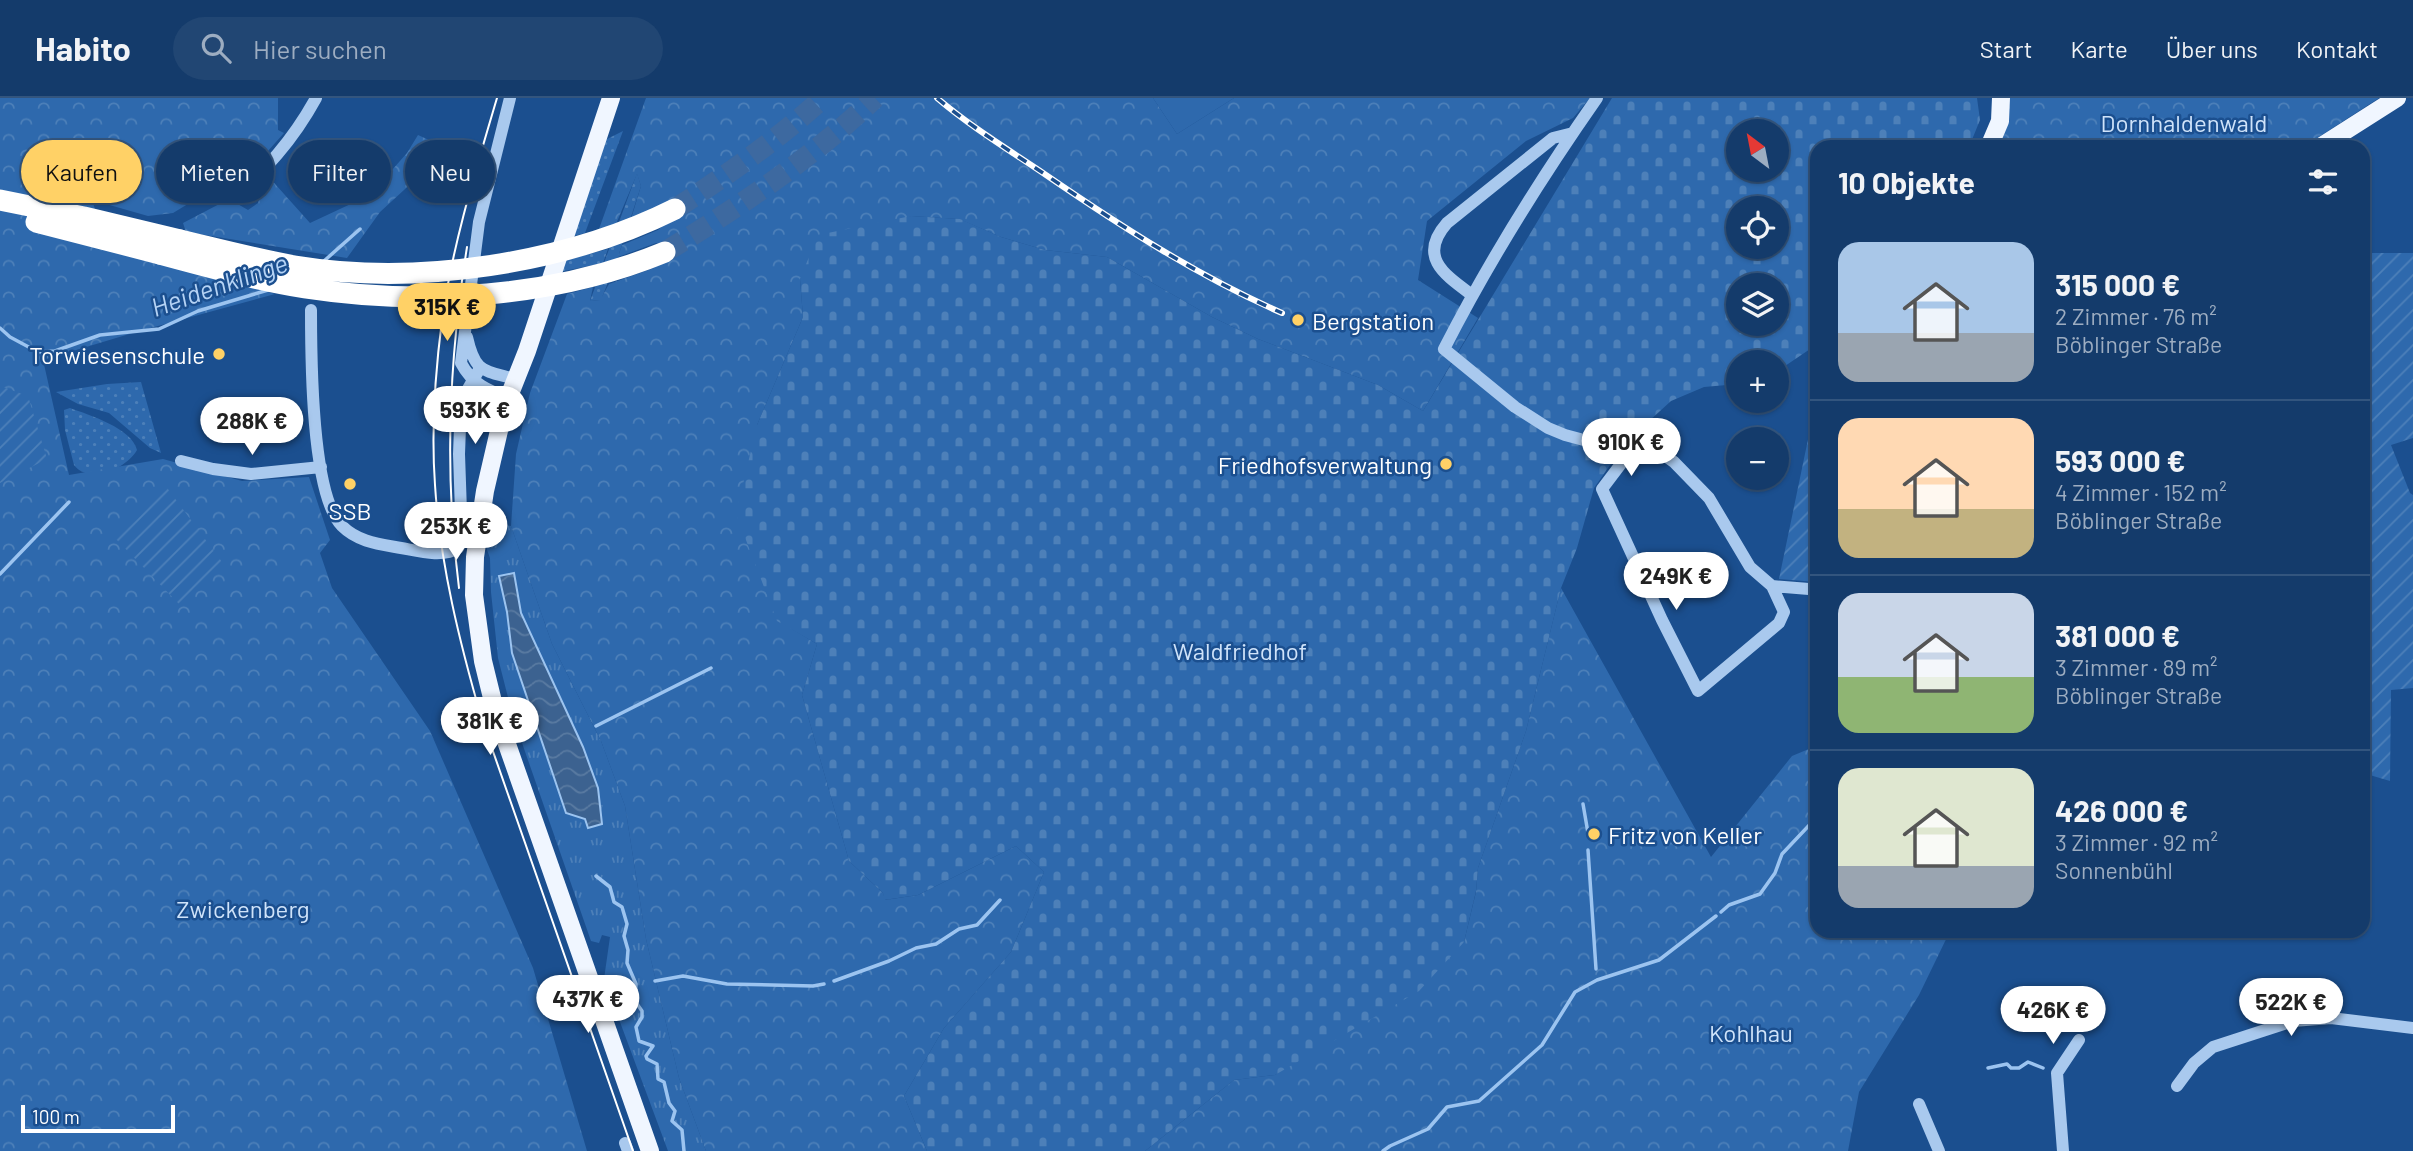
<!DOCTYPE html>
<html lang="de">
<meta charset="utf-8">
<style>
body{margin:0;font-family:Barlow,sans-serif;background:#214673;color:#f1f3f6;height:100vh;display:flex;flex-direction:column;font-size:26px;white-space:nowrap}
*{box-sizing:border-box;margin:0}
p{font-size:23px;color:#9dadc1}
.icon{flex:none;width:38px;height:38px;fill:none;stroke:currentColor;stroke-width:2;stroke-linecap:round;stroke-linejoin:round}
.map{position:relative;flex:1;overflow:hidden}
.panel{position:absolute;left:1810px;top:42px;width:560px;height:798px;display:flex;flex-direction:column;background:#143b6b;border-radius:21px;box-shadow:0 2px 5px #0004,0 0 0 2px #33557e}
.panel>*{flex:none}
.guide{position:absolute;left:21px;top:42px;width:665px;height:63px;display:flex;gap:14px}
.needle{width:46px;rotate:328deg}
.buttons{position:absolute;left:1726px;top:21px;display:grid;gap:14px}
.buttons a{display:grid;place-items:center;width:63px;height:63px;border-radius:50%;background:#143b6b;box-shadow:0 2px 5px #0004,0 0 0 2px #33557e;font-size:35px}
.scale{position:absolute;left:21px;bottom:18px;width:154px;box-sizing:border-box;padding-left:7px;border:4px solid #fff;border-top:0;font-size:19px;line-height:24px;white-space:nowrap;color:#fff;-webkit-text-stroke:5px #1b4f8f;paint-order:stroke}
.price{position:absolute;translate:-50% -60px;padding:0 16px;border-radius:24px;background:#fff;color:#222;font-size:23px;line-height:46px;filter:drop-shadow(0 2px 4px #0008)}
.price::after{content:'';position:absolute;left:50%;top:42px;width:21px;height:16px;margin-left:-10px;background:inherit;clip-path:polygon(0 0,100% 0,50% 100%)}
.price.on{background:#ffd166;color:#111}
ul{padding:0;list-style:none}
li{display:flex;align-items:center;gap:21px;height:175px;padding:0 28px}
li+li{border-top:2px solid #33557e}
li span{display:grid;place-items:center;flex:none;width:196px;height:140px;border-radius:21px;color:#555}
li>.icon{margin-inline-start:auto}
span .icon{width:84px;height:84px;fill:#fffc;stroke-width:1}
li b{font-size:30px}
h2{display:flex;justify-content:space-between;align-items:center;height:84px;padding:0 28px;font-size:30px}
.chip{padding:0 24px;border-radius:32px;background:#143b6b;box-shadow:0 2px 5px #0004,0 0 0 2px #33557e;font-size:24px;line-height:63px}
.chip.on{background:#ffd166;color:#111}
header{display:flex;align-items:center;gap:42px;box-sizing:border-box;height:98px;padding:0 35px;background:#143b6b;border-bottom:2px solid #33557e}
header strong{font-size:33px}
nav{display:flex;gap:38px;margin-inline-start:auto;font-size:24px}
.search{width:490px;height:63px;background:#214673;display:flex;align-items:center;gap:18px;box-sizing:border-box;padding:0 24px;border-radius:38px;color:#9dadc1;font-size:26px}
.map>svg:first-child{display:block}
.grass{fill:url(#grass-dots)}
.forest{fill:url(#forest-crowns)}
.cemetery{fill:url(#cemetery-stones);fill-rule:evenodd}
.park{fill:url(#park-tufts)}
.garden{fill:url(#garden-furrows)}
.pitch{fill:#2e69ad}
.water{fill:url(#water-waves);stroke:#9cc4f0;stroke-width:2}
.lines{fill:none;stroke-linecap:round;stroke-linejoin:round}
.stream{stroke:#9cc4f0;stroke-width:3.5}
.highway-tunnel{stroke:#3d69a0;stroke-width:21;stroke-dasharray:21 10;stroke-linecap:butt}
.minor{stroke:#a9c9ee;stroke-width:12}
.major{stroke:#f0f6ff;stroke-width:18}
.highway{stroke:#fff;stroke-width:21}
.tram{stroke:#fff;stroke-width:2}
.rail-casing{stroke:#fff;stroke-width:6}
.rail{stroke:#1b4f8f;stroke-width:3.5;stroke-dasharray:10;stroke-linecap:butt}
.highway-bridge{stroke:#fff;stroke-width:21}
.poi-dot{fill:#ffd166;stroke:#1b4f8f;stroke-width:2.5}
.labels{text-anchor:middle;dominant-baseline:central;stroke-width:5;stroke-linejoin:round;paint-order:stroke}
.park-label{font-size:24px;fill:#cfe3fa;stroke:#1b4f8f}
.poi-label{font-size:24px;fill:#fff;stroke:#1b4f8f;text-anchor:start}
.water-label{font-size:26px;font-style:italic;fill:#b5d3f5;stroke:#1b4f8f}
</style>
<header>
<strong>Habito</strong>
<div class="search"><svg class="icon" aria-label="search" viewBox="0 0 24 24"><circle cx="10" cy="10" r="6"/><path d="M15 15l6 6"/></svg>Hier suchen</div>
<nav><a>Start</a><a>Karte</a><a>Über uns</a><a>Kontakt</a></nav>
</header>
<div class="map">
<svg width="2413" height="1053" viewBox="0 0 2413 1053">
<defs>
<pattern id="grass-dots" width="8" height="8" patternUnits="userSpaceOnUse" patternTransform="scale(1.75)"><rect width="8" height="8" fill="#2e69ad"/><path d="M2 2h.1M6 6h.1" fill="none" stroke="#4d80b9" stroke-width="1.8" stroke-linecap="round"/></pattern>
<pattern id="forest-crowns" width="20" height="18" patternUnits="userSpaceOnUse" patternTransform="scale(1.75)"><rect width="20" height="18" fill="#2e69ad"/><path d="M2 6a3 3 0 1 1 6 0M12 15a3 3 0 1 1 6 0" fill="none" stroke="#4d80b9"/></pattern>
<pattern id="cemetery-stones" width="16" height="16" patternUnits="userSpaceOnUse" patternTransform="scale(1.75)"><rect width="16" height="16" fill="#2e69ad"/><path d="M2 7V4a2 2 0 0 1 4 0v3zM10 15v-3a2 2 0 0 1 4 0v3z" fill="#4d80b9"/></pattern>
<pattern id="park-tufts" width="24" height="20" patternUnits="userSpaceOnUse" patternTransform="scale(1.75)"><rect width="24" height="20" fill="#2e69ad"/><path d="M3 7l-1-3M5 7V3M7 7l1-3M15 17l-1-3M17 17v-4M19 17l1-3" fill="none" stroke="#4d80b9"/></pattern>
<pattern id="garden-furrows" width="10" height="10" patternUnits="userSpaceOnUse" patternTransform="scale(1.75)"><rect width="10" height="10" fill="#2e69ad"/><path d="M-1 1l2-2M0 10L10 0M9 11l2-2" fill="none" stroke="#4d80b9"/></pattern>
<pattern id="water-waves" width="16" height="10" patternUnits="userSpaceOnUse" patternTransform="scale(1.75)"><rect width="16" height="10" fill="#3c6290"/><path d="M0 5q4-4 8 0t8 0" fill="none" stroke="#597aa1"/></pattern>
</defs>
<rect width="100%" height="100%" fill="#1b4f8f"/>
<path class="grass" d="M623,33L585,135L570,139L601,44Z
M637,75L641,88L618,159L601,202L590,203Z
M608,151L603,165L559,174L562,163Z
M141,284L161,355L150,350L109,315L78,306L56,294L107,286Z
M70,310C89,317 132,330 137,352C126,371 89,387 74,367L65,332L64,312Z"/>
<path class="forest" d="M0,0H278V32L284,35L259,63L173,115L148,118L92,102L108,151L275,196L136,234L43,262L69,377L163,361L242,383L309,379L330,442L320,455L332,490L430,633L533,870L587,1053H0Z
M646,0H1153L1177,36L1234,0H1590L1573,20L1526,43L1427,123L1418,182L1478,220L1423,313L1378,287L1258,241L1212,219L1107,159L1045,152L1001,139L959,121L911,118L800,181L803,219L757,327L777,522L817,546L802,597L849,763L883,795L885,802L918,797L1016,748L1044,774L1011,854L944,930L904,998L927,1053H706L679,980L646,841L625,708L601,643L552,546L511,428L516,356L530,295L567,196L593,189L590,203L600,202L609,186L654,170L665,157L664,147L656,145L618,159L622,147L658,132L672,120L631,121L641,88L637,76L616,126L599,131Z
M2001,0H2379L2303,49H1989Z
M418,37L440,47L425,62L429,69L380,114L347,160L186,134L183,125L229,101L248,112L258,105L267,77L310,125L370,97L407,55Z
M1561,490L1711,759L1792,658L1816,648V833H1950L1919,897L1859,994L1848,1053H1145L1234,982L1275,977L1464,844L1476,794L1478,770L1526,633Z"/>
<path class="cemetery" d="M1612,0H1977L1980,22L1969,49H1816V247L1776,274V264H1738V286L1704,289L1671,303L1626,344L1594,390L1577,450L1561,490L1526,633L1478,770L1476,793L1464,844L1419,893L1275,977L1234,982L1145,1053H927L904,998L944,930L1011,854L1044,774L1016,748L918,797L884,802L883,795L849,763L802,597L817,546L777,523L736,416L757,327L803,219L800,181L818,137L911,118L960,121L1001,139L1045,152L1107,159L1212,219L1258,241L1378,287L1423,313ZM1738,33H1776V72H1738ZM1738,110H1776V149H1738ZM1738,187H1776V226H1738Z"/>
<path class="park" d="M488,425L511,428L552,546L601,643L625,708L646,841L679,980L706,1053H668L604,881L610,839L602,837L599,845L591,843L513,619L498,560L491,494L490,460L486,449Z"/>
<path class="garden" d="M2363,155H2413V340L2391,347L2410,395L2413,397V590L2391,592L2390,683L2363,675Z
M0,288L28,298L47,361L0,385Z
M1816,303V484L1779,481Z
M162,383L222,464L179,506L116,441Z"/>
<path class="pitch" d="M1153,0H1234L1177,36Z"/>
<path class="water" d="M514,475L521,515L583,649L598,690L602,726L588,730L585,721L566,715L512,555L507,514L499,478Z"/>
<g class="lines">
<path class="stream" d="M324,163L360,131
M0,230L10,239L38,254L55,253L100,237L159,231L198,213L268,192
M0,476L69,404
M596,628L711,570
M1583,706L1588,735
M1588,752L1596,871
M596,778L610,789L614,804L622,809L627,826L624,838L628,852L627,865L636,886L635,903L642,913V919L636,929L639,943L653,948L646,958L647,961L657,966L658,981L664,984L669,1005L675,1013L672,1023L682,1032L684,1053
M1721,814L1729,807L1760,796L1775,775L1782,756L1816,720
M655,883L683,878L727,886L813,888L824,886
M834,883L889,863L916,850L936,846L959,831L977,827L1000,802
M1988,970L2007,966L2011,970H2019L2028,964L2043,970
M1383,1053L1390,1048L1428,1031L1447,1009L1479,1003L1542,947L1575,894L1597,882L1659,862L1716,818"/>
<path class="highway-tunnel" d="M675,111C727,77 777,42 823,0
M665,154C739,109 812,60 875,0"/>
<path class="minor" d="M1597,0C1541,80 1488,165 1444,251L1515,309L1548,330L1565,337L1610,349H1653L1674,364L1709,400L1750,469L1772,488L1784,514L1779,525L1698,593L1662,522L1602,391L1633,350
M225,97C260,87 299,31 316,0
M1472,197C1445,177 1417,159 1447,125L1553,40L1573,35
M311,212C311,257 311,397 342,428C358,444 379,446 401,450C418,453 443,460 458,450L462,443L459,356L461,303L480,270
M467,239C475,275 483,272 515,281
M508,300C487,292 472,286 461,265L479,124L510,0
M181,363L213,371L251,376L321,369
M1772,488L1809,491L1816,489
M2177,988L2194,965L2213,949L2293,923L2331,920L2413,930
M1919,1006L1939,1053
M625,1045L628,1053
M2063,1053L2057,975L2079,942"/>
<path class="major" d="M611,0L527,253L504,311L485,393L475,459L474,497L483,563L495,612L650,1053
M1989,49L2000,23L2001,0
M2320,49L2397,0"/>
<path class="highway" d="M0,102L84,119L180,142
M36,124L160,156"/>
<path class="tram" d="M497,0C476,71 452,149 442,222C435,276 431,332 435,387C440,466 460,546 482,622L633,1053
M459,490C444,376 449,261 467,149"/>
<g class="rail-casing">
<path id="rail" d="M937,0C971,29 1009,52 1046,77C1122,129 1198,178 1282,215"/>
</g>
<use href="#rail" class="rail"/>
<path class="highway-bridge" d="M180,142C218,151 256,161 295,168C417,188 565,166 675,111
M160,156C208,169 256,182 305,190C422,208 554,200 665,154"/>
</g>
<g class="poi-dot">
<circle cx="1298" cy="222" r="7"/>
<circle cx="219" cy="256" r="7"/>
<circle cx="1446" cy="366" r="7"/>
<circle cx="350" cy="386" r="7"/>
<circle cx="1594" cy="736" r="7"/>
</g>
<g class="labels">
<g class="park-label">
<text x="2184" y="24">Dornhaldenwald</text>
<text x="1240" y="552">Waldfriedhof</text>
<text x="243" y="810">Zwickenberg</text>
<text x="1751" y="934">Kohlhau</text>
</g>
<g class="poi-label">
<text x="1312" y="222">Bergstation</text>
<text x="205" y="256" text-anchor="end">Torwiesenschule</text>
<text x="1432" y="366" text-anchor="end">Friedhofsverwaltung</text>
<text x="350" y="412" text-anchor="middle">SSB</text>
<text x="1608" y="736">Fritz von Keller</text>
</g>
<g class="water-label">
<text transform="translate(219 186) rotate(-19)">Heidenklinge</text>
</g>
</g>
</svg>
<div class="buttons">
<a><svg class="needle" viewBox="-14 -14 28 28"><path d="M0-13l5 13h-10z" fill="#e53935"/><path d="M0 13l5-13h-10z" fill="#9dadc1"/></svg></a>
<a><svg class="icon" aria-label="locate" viewBox="0 0 24 24"><circle cx="12" cy="12" r="6"/><path d="M12 2v4M12 18v4M2 12h4M18 12h4"/></svg></a>
<a><svg class="icon" aria-label="layers" viewBox="0 0 24 24"><path d="M12 4l9 5-9 5-9-5zM3 14l9 5 9-5"/></svg></a>
<a>+</a>
<a>−</a>
</div>
<div class="scale">100 m</div>
<b class="price on" style="left:447px;top:245px">315K €</b>
<b class="price" style="left:475px;top:348px">593K €</b>
<b class="price" style="left:252px;top:359px">288K €</b>
<b class="price" style="left:1631px;top:380px">910K €</b>
<b class="price" style="left:456px;top:464px">253K €</b>
<b class="price" style="left:1676px;top:514px">249K €</b>
<b class="price" style="left:490px;top:659px">381K €</b>
<b class="price" style="left:588px;top:937px">437K €</b>
<b class="price" style="left:2291px;top:940px">522K €</b>
<b class="price" style="left:2053px;top:948px">426K €</b>
<div class="guide">
<a class="chip on">Kaufen</a>
<a class="chip">Mieten</a>
<a class="chip">Filter</a>
<a class="chip">Neu</a>
</div>
<section class="panel">
<h2>10 Objekte<svg class="icon" aria-label="filters" viewBox="0 0 24 24"><path d="M4 7h16M4 17h16"/><circle cx="9" cy="7" r="2"/><circle cx="15" cy="17" r="2"/></svg></h2>
<ul>
<li><span style="background:linear-gradient(#a9c7e8 65%,#9aa5b1 0)"><svg class="icon" aria-label="home" viewBox="0 0 24 24"><path d="M3 11l9-7 9 7M6 9v11h12V9"/></svg></span><div><b>315 000 €</b><p>2 Zimmer · 76 m²</p><p>Böblinger Straße</p></div></li>
<li><span style="background:linear-gradient(#ffd9b3 65%,#c2b280 0)"><svg class="icon" aria-label="home" viewBox="0 0 24 24"><path d="M3 11l9-7 9 7M6 9v11h12V9"/></svg></span><div><b>593 000 €</b><p>4 Zimmer · 152 m²</p><p>Böblinger Straße</p></div></li>
<li><span style="background:linear-gradient(#c9d6e8 60%,#8fb573 0)"><svg class="icon" aria-label="home" viewBox="0 0 24 24"><path d="M3 11l9-7 9 7M6 9v11h12V9"/></svg></span><div><b>381 000 €</b><p>3 Zimmer · 89 m²</p><p>Böblinger Straße</p></div></li>
<li><span style="background:linear-gradient(#dfe7d0 70%,#9aa5b1 0)"><svg class="icon" aria-label="home" viewBox="0 0 24 24"><path d="M3 11l9-7 9 7M6 9v11h12V9"/></svg></span><div><b>426 000 €</b><p>3 Zimmer · 92 m²</p><p>Sonnenbühl</p></div></li>
</ul>
</section>
</div>
